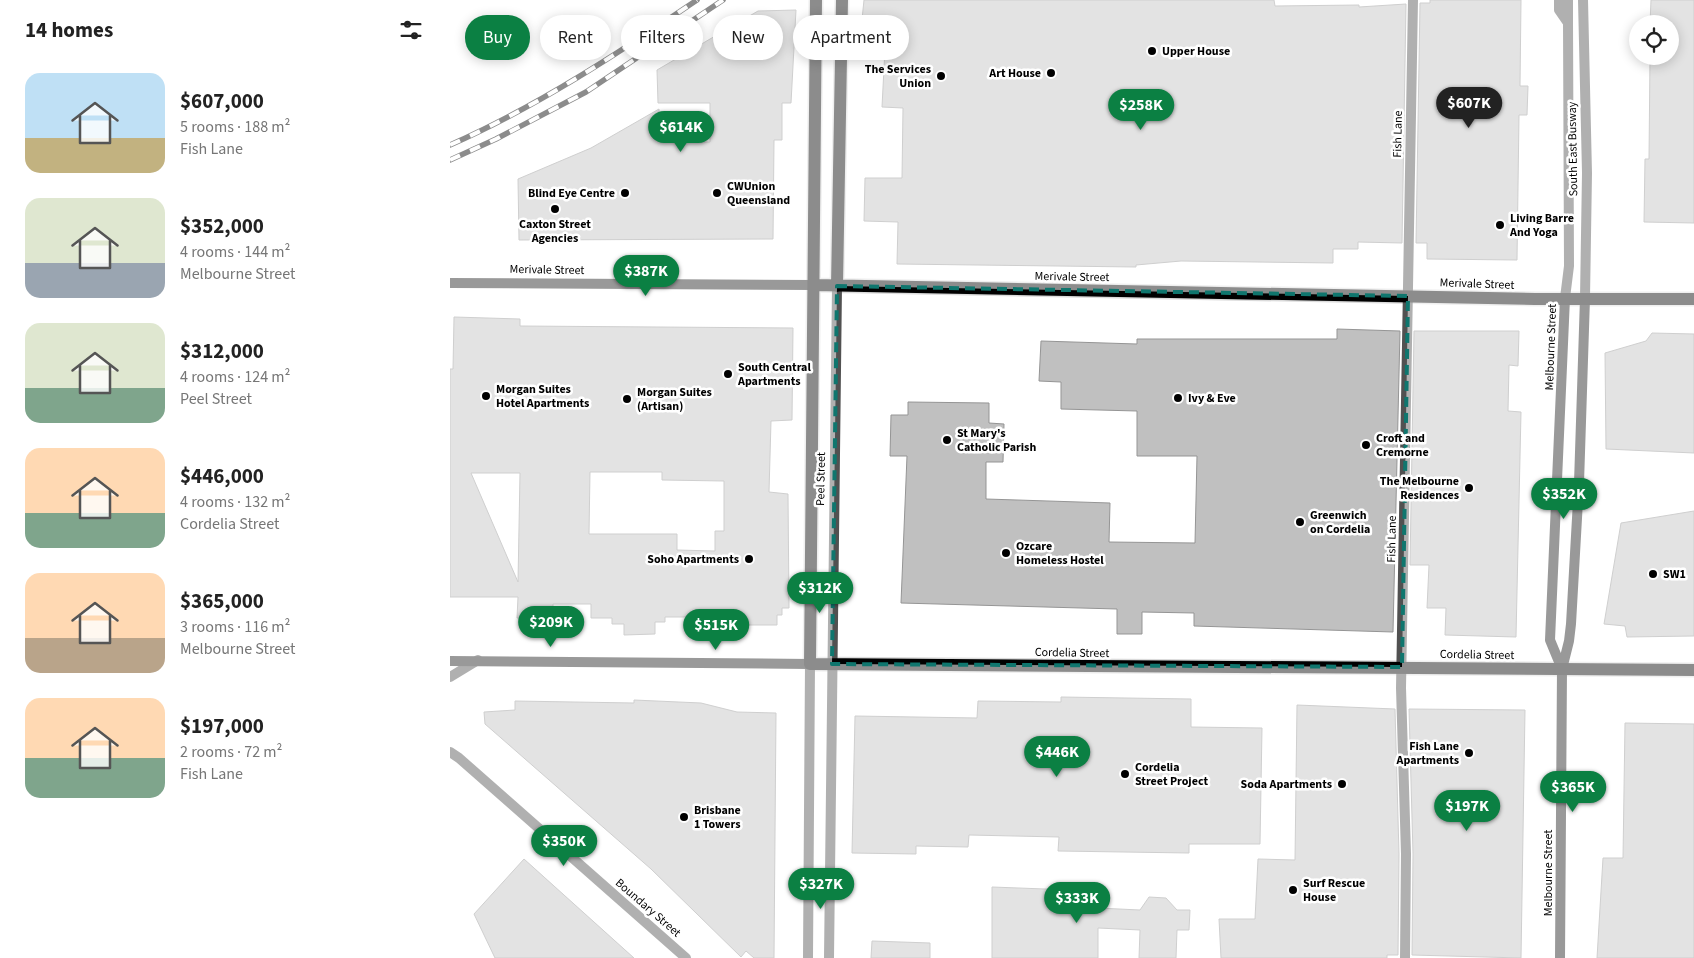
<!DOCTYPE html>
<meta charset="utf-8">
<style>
body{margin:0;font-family:"Source Sans 3",sans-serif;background:#f2f2f2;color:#222;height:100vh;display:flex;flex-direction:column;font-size:19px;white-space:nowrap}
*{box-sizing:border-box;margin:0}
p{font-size:16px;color:#767676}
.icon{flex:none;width:28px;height:28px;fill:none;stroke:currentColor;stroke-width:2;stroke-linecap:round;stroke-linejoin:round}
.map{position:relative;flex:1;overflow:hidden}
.drawer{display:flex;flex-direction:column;background:#fff;width:450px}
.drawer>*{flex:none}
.hud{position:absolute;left:15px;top:15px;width:475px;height:45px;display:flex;gap:10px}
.tools{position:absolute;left:1179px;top:15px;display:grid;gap:10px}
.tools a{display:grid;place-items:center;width:50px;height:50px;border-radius:50%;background:#fff;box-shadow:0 2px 12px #0003;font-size:25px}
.price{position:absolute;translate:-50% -42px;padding:0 11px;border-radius:18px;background:#0b8043;color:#fff;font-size:16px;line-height:32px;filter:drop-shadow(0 1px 2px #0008)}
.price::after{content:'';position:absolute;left:50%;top:30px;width:15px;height:11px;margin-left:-8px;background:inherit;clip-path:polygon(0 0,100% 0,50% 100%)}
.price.current{background:#222;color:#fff}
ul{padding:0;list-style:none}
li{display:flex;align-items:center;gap:15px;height:125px;padding:0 25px}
li span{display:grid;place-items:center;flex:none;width:140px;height:100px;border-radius:15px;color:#555}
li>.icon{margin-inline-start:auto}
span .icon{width:60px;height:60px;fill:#fffc;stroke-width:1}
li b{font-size:21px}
h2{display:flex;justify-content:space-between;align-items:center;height:60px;padding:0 25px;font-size:21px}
.tag{padding:0 18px;border-radius:22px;background:#fff;box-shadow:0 2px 12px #0003;font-size:18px;line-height:45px}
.tag.current{background:#0b8043;color:#fff}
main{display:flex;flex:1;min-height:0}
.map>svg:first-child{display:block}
.building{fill:#c0c0c0;stroke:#959595;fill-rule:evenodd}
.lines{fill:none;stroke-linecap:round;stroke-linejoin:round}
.primary-casing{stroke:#dbdbdb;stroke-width:15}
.service{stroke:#515151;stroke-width:10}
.minor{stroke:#515151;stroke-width:10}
.tertiary{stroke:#515151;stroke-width:10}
.secondary{stroke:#1e1e1e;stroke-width:10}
.primary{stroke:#000;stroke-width:12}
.rail-casing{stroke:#000;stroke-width:5.5}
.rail{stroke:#fff;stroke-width:4;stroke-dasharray:11;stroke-linecap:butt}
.marked{fill:none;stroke:#0f766e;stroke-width:4;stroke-dasharray:10 6;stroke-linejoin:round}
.poi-dot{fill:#000;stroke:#fff;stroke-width:2}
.labels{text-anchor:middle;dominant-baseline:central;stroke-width:5;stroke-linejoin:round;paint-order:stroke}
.poi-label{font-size:12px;font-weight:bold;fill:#000;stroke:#fff;text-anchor:start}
.street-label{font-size:12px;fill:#000;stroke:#fff}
</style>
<main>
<section class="drawer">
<h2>14 homes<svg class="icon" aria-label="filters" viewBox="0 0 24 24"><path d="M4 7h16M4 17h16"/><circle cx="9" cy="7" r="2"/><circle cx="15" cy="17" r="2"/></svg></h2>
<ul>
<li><span style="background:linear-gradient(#bfe0f5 65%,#c2b280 0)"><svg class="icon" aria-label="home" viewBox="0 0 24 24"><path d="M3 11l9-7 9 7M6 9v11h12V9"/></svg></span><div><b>$607,000</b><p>5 rooms · 188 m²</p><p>Fish Lane</p></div></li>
<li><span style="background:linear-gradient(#dfe7d0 65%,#9aa5b1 0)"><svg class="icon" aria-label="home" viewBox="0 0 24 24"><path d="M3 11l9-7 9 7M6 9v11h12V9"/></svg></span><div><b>$352,000</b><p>4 rooms · 144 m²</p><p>Melbourne Street</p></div></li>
<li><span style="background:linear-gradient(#dfe7d0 65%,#7fa58c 0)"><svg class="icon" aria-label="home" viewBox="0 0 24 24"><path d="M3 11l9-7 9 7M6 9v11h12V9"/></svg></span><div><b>$312,000</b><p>4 rooms · 124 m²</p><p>Peel Street</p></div></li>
<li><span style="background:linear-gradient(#ffd9b3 65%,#7fa58c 0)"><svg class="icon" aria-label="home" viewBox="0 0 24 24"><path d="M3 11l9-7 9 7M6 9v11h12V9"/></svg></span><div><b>$446,000</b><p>4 rooms · 132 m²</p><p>Cordelia Street</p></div></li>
<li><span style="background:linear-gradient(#ffd9b3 65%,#b9a48a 0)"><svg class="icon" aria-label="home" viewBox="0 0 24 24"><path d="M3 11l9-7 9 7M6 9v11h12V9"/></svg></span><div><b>$365,000</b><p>3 rooms · 116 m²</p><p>Melbourne Street</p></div></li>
<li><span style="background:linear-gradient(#ffd9b3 60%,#7fa58c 0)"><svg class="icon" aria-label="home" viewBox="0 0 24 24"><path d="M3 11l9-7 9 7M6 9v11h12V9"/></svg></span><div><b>$197,000</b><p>2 rooms · 72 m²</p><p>Fish Lane</p></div></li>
</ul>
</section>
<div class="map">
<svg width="1244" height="958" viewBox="0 0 1244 958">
<rect width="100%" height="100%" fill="#fff"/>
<path class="building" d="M414,0H824L825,6L909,5V7L956,4L952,243L908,242V249H883V263L731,261L686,265V267L447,264L448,222L414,221L415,178H452L453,108L432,107L436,29H411Z
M980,0H1071L1070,86H1078L1077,115H1069L1067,260L977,259V243H966L970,3H980Z
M1201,0H1244V223L1194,222L1195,159H1199L1200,56H1220V24H1200Z
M346,10L341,103H332V140H324L323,239L69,240L68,179L141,148L209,109L210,142H260V103H208L207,70L308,11Z
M4,317L70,319V326L343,328L342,420L321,421L319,492L338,494L339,608H332V615H327V625H257V617H215V622H205V634L174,635V624H162V618H141V604H103V618H67L68,597H0V369H3ZM140,472H212V480L274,481V531H265V551L227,550V534H139ZM21,473H70L68,582Z
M887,329L950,331L943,632L744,626V613L692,612V634H667V609L451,603L457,456H440L441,415H458V402L539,403V423L554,424L553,462H536V499L660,503L659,542L745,543L747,456H687V411L611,409V382L589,381L591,341L687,344V339H887Z
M964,331H1069L1068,366L1059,365L1058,411L1071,412L1066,637L995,635L996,608H977L979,565H960Z
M1202,333L1244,334V453L1156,449L1155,353L1196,341Z
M1244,511V636L1177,637L1175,626L1154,624L1171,523Z
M611,697L741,699V727L812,728L810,844H739V853L608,851L609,837L519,835L518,847L466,846V854L402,853L405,716L527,718L528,701L611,702Z
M184,700L251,703L287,712L326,713L324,958H304L296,951L291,957L201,869L35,724L34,712L65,710V701L184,703Z
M847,705L945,709L949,854L948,955H937V958H771L769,919H805L808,859L845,860Z
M959,709L1075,710L1071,958L962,955L963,854Z
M1175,723L1244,724V958H1147L1153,858H1173Z
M74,859L184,958H45L24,914Z
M542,887L648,891V908L690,910L699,897L716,898L727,910H740L739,930H727L726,958H689L690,930L648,928V958H542Z
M422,941L480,943V958H421Z"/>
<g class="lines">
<g class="primary-casing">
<path id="primary" d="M366,0L360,664L1244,670
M364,285L1085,299H1244
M387,286L392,0"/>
</g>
<path class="service" d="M1118,0V23
M1133,0L1137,173L1135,298"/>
<path class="minor" d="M1109,0V10L1118,23L1119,266L1115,298
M0,677L28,660
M0,752L9,758L236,958
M955,958L956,854L951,688L963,0"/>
<path class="tertiary" d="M358,958L360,664
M379,958L387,286"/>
<path class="secondary" d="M0,283L364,285
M0,661L360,664
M1112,669L1100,640L1115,298
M1110,958L1112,669L1119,641L1121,624L1129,483L1135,298"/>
<use href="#primary" class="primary"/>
<g class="rail-casing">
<path id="rail" d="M0,145C88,106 167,54 247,0
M0,160L46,139L136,92L273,0"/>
</g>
<use href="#rail" class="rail"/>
</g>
<path d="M0 0H1244V958H0ZM387,286L958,296L952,667L382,664Z" fill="#fff" fill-opacity=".55" fill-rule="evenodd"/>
<path class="marked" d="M387,286L958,296L952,667L382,664Z"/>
<g class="poi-dot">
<circle cx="702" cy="51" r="5"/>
<circle cx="601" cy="73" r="5"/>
<circle cx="491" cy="76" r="5"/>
<circle cx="175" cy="193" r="5"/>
<circle cx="267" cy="193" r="5"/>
<circle cx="105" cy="209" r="5"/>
<circle cx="1050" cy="225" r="5"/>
<circle cx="278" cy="374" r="5"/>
<circle cx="36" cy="396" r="5"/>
<circle cx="728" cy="398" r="5"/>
<circle cx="177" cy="399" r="5"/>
<circle cx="497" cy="440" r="5"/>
<circle cx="916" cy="445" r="5"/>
<circle cx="1019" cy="488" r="5"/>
<circle cx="850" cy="522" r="5"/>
<circle cx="556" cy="553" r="5"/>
<circle cx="299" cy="559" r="5"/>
<circle cx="1203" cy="574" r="5"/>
<circle cx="1019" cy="753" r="5"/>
<circle cx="675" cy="774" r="5"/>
<circle cx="892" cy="784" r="5"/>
<circle cx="234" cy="817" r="5"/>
<circle cx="843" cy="890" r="5"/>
</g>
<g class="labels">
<g class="poi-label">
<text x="712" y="51">Upper House</text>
<text x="481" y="69" text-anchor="end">The Services<tspan x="481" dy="14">Union</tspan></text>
<text x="591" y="73" text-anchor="end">Art House</text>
<text x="277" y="186">CWUnion<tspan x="277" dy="14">Queensland</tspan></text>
<text x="165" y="193" text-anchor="end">Blind Eye Centre</text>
<text x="1060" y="218">Living Barre<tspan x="1060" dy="14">And Yoga</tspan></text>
<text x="105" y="224" text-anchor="middle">Caxton Street<tspan x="105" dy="14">Agencies</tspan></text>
<text x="288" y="367">South Central<tspan x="288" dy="14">Apartments</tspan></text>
<text x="46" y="389">Morgan Suites<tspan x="46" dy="14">Hotel Apartments</tspan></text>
<text x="187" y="392">Morgan Suites<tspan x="187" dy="14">(Artisan)</tspan></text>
<text x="738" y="398">Ivy &amp; Eve</text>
<text x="507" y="433">St Mary's<tspan x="507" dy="14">Catholic Parish</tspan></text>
<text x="926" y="438">Croft and<tspan x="926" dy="14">Cremorne</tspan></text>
<text x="1009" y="481" text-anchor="end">The Melbourne<tspan x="1009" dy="14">Residences</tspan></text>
<text x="860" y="515">Greenwich<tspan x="860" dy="14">on Cordelia</tspan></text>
<text x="566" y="546">Ozcare<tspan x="566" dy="14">Homeless Hostel</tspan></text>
<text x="289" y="559" text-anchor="end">Soho Apartments</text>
<text x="1213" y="574">SW1</text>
<text x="1009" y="746" text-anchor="end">Fish Lane<tspan x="1009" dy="14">Apartments</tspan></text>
<text x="685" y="767">Cordelia<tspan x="685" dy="14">Street Project</tspan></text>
<text x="882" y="784" text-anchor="end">Soda Apartments</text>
<text x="244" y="810">Brisbane<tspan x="244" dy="14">1 Towers</tspan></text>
<text x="853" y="883">Surf Rescue<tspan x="853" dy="14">House</tspan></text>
</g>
<g class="street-label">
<text transform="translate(948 134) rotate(-89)">Fish Lane</text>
<text transform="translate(1123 149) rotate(-91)">South East Busway</text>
<text transform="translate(97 270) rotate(1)">Merivale Street</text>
<text transform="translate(622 277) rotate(1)">Merivale Street</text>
<text transform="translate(1027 284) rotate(2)">Merivale Street</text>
<text transform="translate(1101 347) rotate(-88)">Melbourne Street</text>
<text transform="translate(371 479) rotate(-89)">Peel Street</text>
<text transform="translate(942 539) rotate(-89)">Fish Lane</text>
<text transform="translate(622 653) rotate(1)">Cordelia Street</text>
<text transform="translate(1027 655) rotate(1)">Cordelia Street</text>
<text transform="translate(1098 873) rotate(-90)">Melbourne Street</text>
<text transform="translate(198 908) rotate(41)">Boundary Street</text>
</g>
</g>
</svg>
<div class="tools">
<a><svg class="icon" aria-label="locate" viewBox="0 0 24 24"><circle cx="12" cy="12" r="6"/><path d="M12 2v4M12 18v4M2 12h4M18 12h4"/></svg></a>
</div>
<b class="price current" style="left:1019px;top:129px">$607K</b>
<b class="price" style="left:691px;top:131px">$258K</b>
<b class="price" style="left:231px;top:153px">$614K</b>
<b class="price" style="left:196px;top:297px">$387K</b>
<b class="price" style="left:1114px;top:520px">$352K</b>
<b class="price" style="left:370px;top:614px">$312K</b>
<b class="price" style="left:101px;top:648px">$209K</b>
<b class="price" style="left:266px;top:651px">$515K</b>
<b class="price" style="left:607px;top:778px">$446K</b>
<b class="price" style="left:1123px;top:813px">$365K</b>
<b class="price" style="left:1017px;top:832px">$197K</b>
<b class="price" style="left:114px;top:867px">$350K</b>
<b class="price" style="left:371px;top:910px">$327K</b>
<b class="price" style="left:627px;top:924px">$333K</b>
<div class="hud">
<a class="tag current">Buy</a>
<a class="tag">Rent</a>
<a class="tag">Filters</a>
<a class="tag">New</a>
<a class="tag">Apartment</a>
</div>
</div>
</main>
